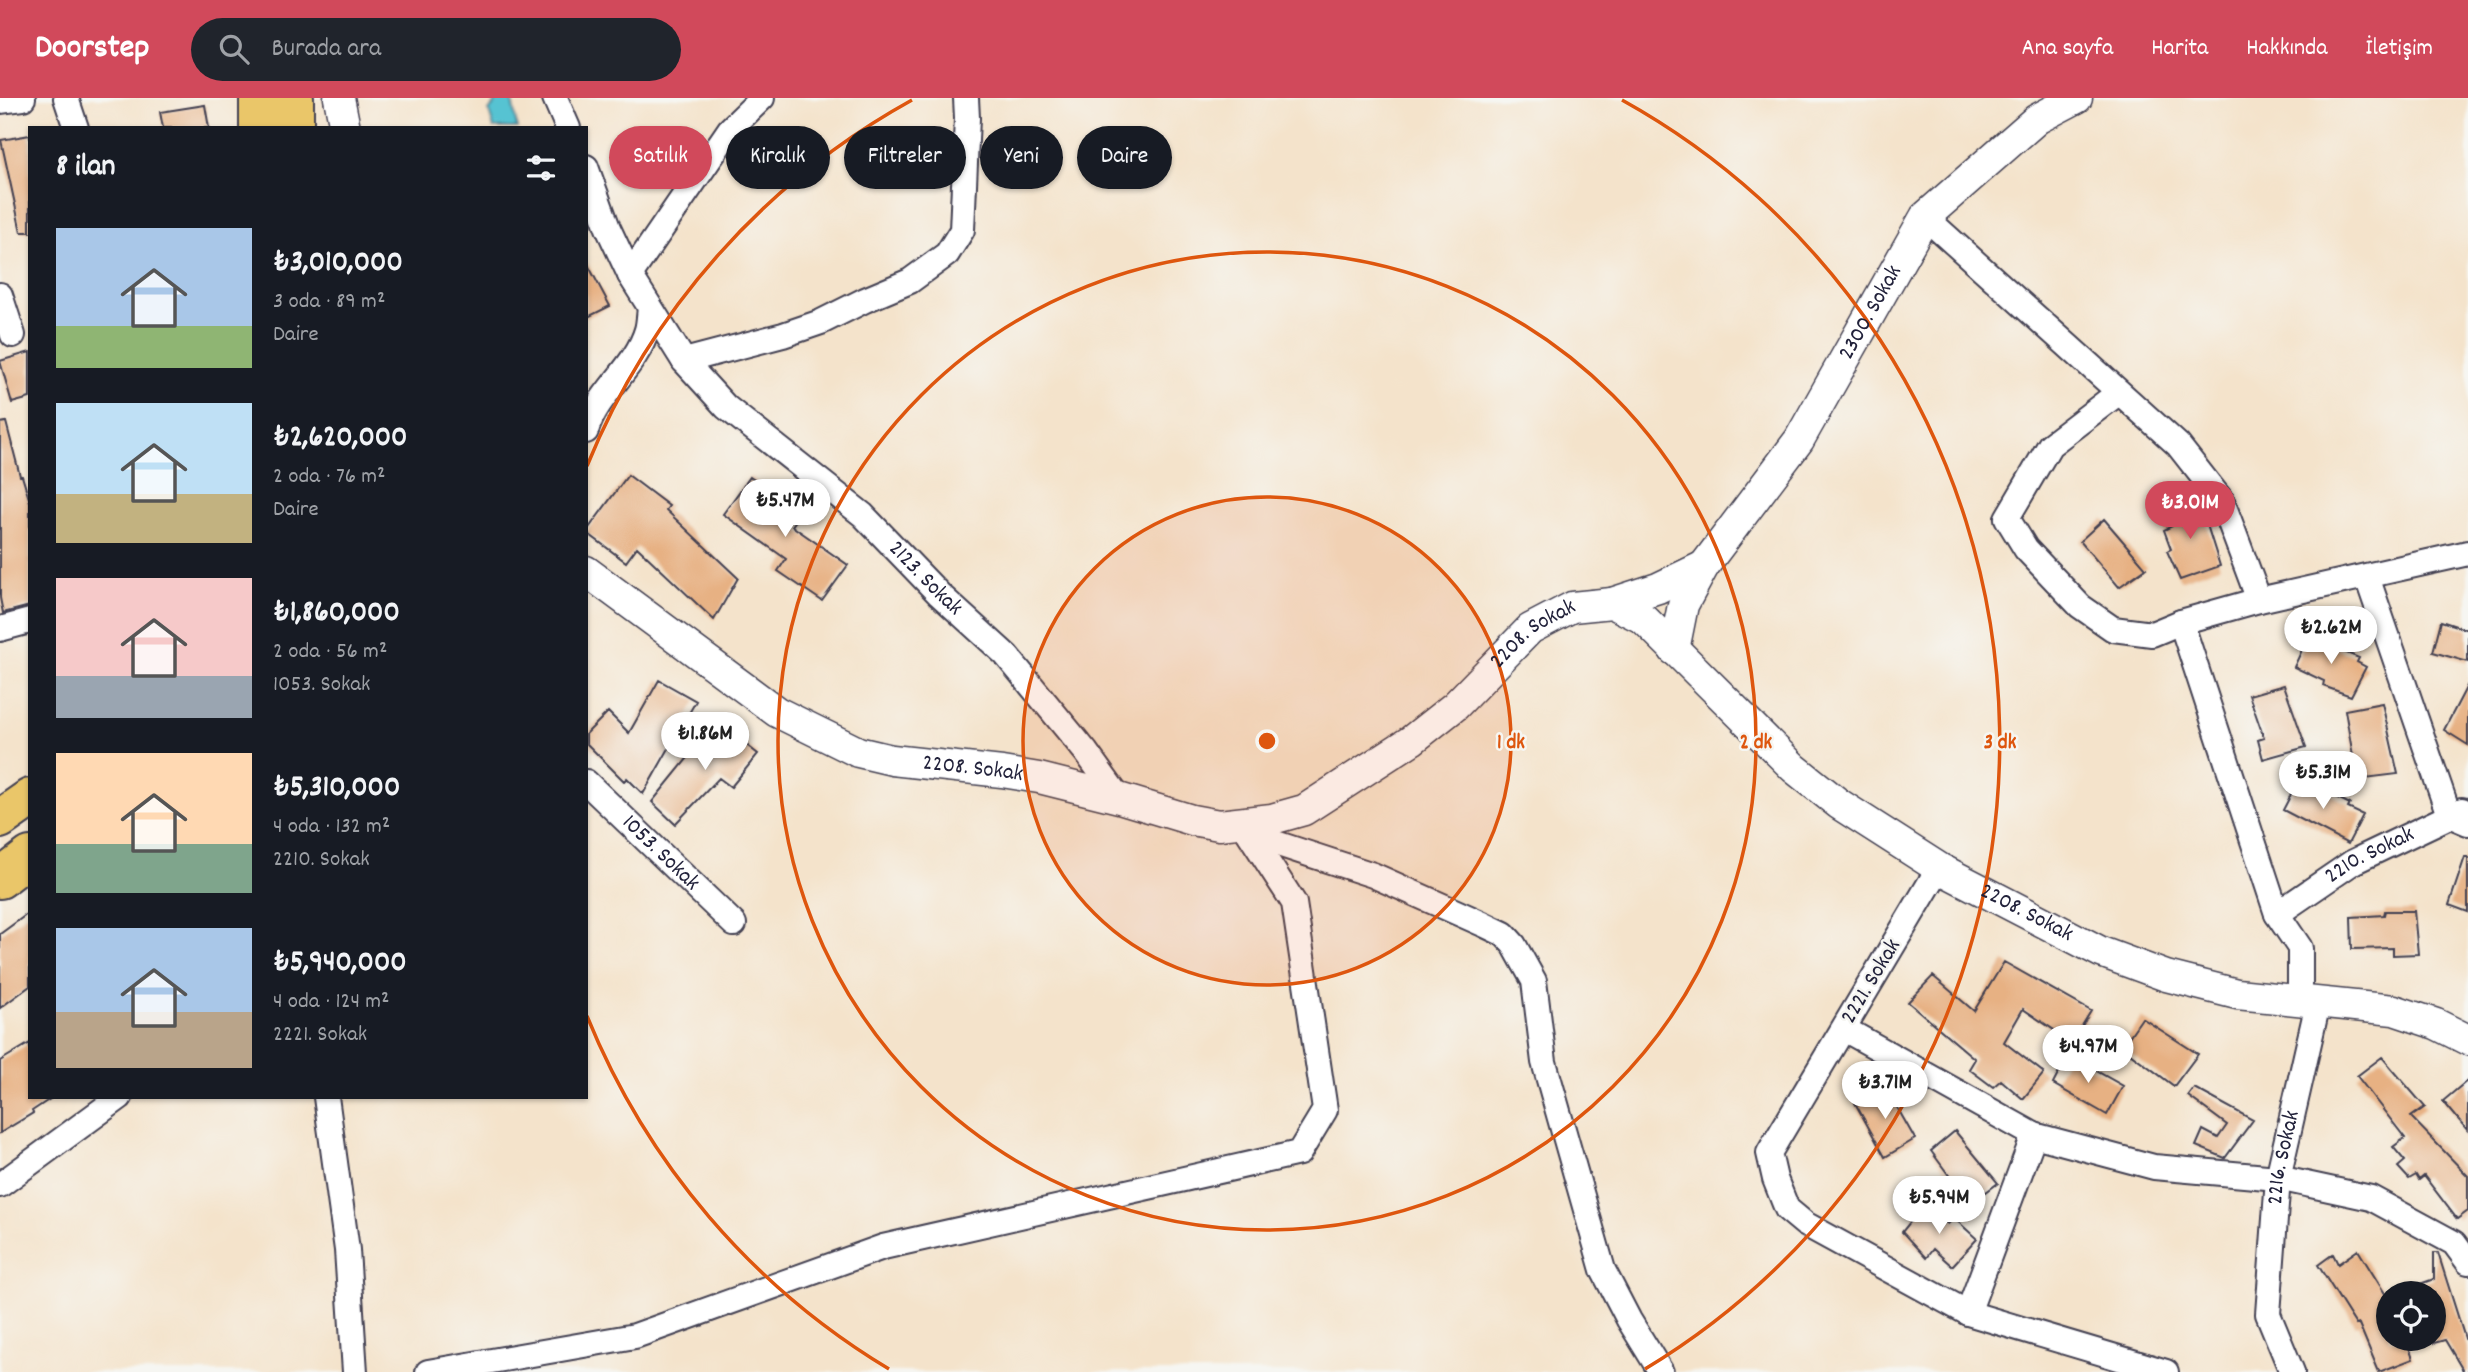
<!DOCTYPE html>
<html lang="tr">
<meta charset="utf-8">
<style>
body{margin:0;font-family:Dekko,sans-serif;background:#20242c;color:#f1f3f6;height:100vh;display:flex;flex-direction:column;font-size:26px;white-space:nowrap}
*{box-sizing:border-box;margin:0}
p{font-size:23px;color:#9ea1a6}
.icon{flex:none;width:38px;height:38px;fill:none;stroke:currentColor;stroke-width:2;stroke-linecap:round;stroke-linejoin:round}
.map{position:relative;flex:1;overflow:hidden}
.panel{position:absolute;left:28px;top:28px;width:560px;height:973px;display:flex;flex-direction:column;background:#171b24;border-radius:0px;box-shadow:0 2px 5px #0004}
.panel>*{flex:none}
.banner{position:absolute;left:609px;top:28px;width:665px;height:63px;display:flex;gap:14px}
.fabs{position:absolute;left:2376px;top:1183px;display:grid;gap:14px}
.fabs a{display:grid;place-items:center;width:70px;height:70px;border-radius:50%;background:#171b24;box-shadow:0 2px 5px #0004;font-size:35px}
.price{position:absolute;translate:-50% -60px;padding:0 16px;border-radius:24px;background:#fff;color:#222;font-size:23px;line-height:46px;filter:drop-shadow(0 2px 4px #0008)}
.price::after{content:'';position:absolute;left:50%;top:42px;width:21px;height:16px;margin-left:-10px;background:inherit;clip-path:polygon(0 0,100% 0,50% 100%)}
.price.active{background:#d1495b;color:#fff}
ul{padding:0;list-style:none}
li{display:flex;align-items:center;gap:21px;height:175px;padding:0 28px}
li span{display:grid;place-items:center;flex:none;width:196px;height:140px;border-radius:0px;color:#555}
li>.icon{margin-inline-start:auto}
span .icon{width:84px;height:84px;fill:#fffc;stroke-width:1}
li b{font-size:30px}
h2{display:flex;justify-content:space-between;align-items:center;height:84px;padding:0 28px;font-size:30px}
.pill{padding:0 24px;border-radius:32px;background:#171b24;box-shadow:0 2px 5px #0004;font-size:24px;line-height:63px}
.pill.active{background:#d1495b;color:#fff}
header{display:flex;align-items:center;gap:42px;box-sizing:border-box;height:98px;padding:0 35px;background:#d1495b;color:#fff}
header strong{font-size:33px}
nav{display:flex;gap:38px;margin-inline-start:auto;font-size:24px}
.search{width:490px;height:63px;background:#20242c;display:flex;align-items:center;gap:18px;box-sizing:border-box;padding:0 24px;border-radius:38px;color:#9ea1a6;font-size:26px}
.map>svg:first-child{display:block}
.water{fill:#57c3d2;stroke:#3c7286;stroke-width:2}
.building{fill:#e7b183}
.lines{fill:none;stroke-linecap:round;stroke-linejoin:round}
.minor-casing{stroke:#423f51;stroke-width:28}
.tertiary-casing{stroke:#423f51;stroke-width:33}
.trunk-casing{stroke:#423f51;stroke-width:42}
.minor{stroke:#fff;stroke-width:24}
.tertiary{stroke:#fff;stroke-width:30}
.trunk{stroke:#eac669;stroke-width:38}
.ring{fill:none;stroke:#de560e;stroke-width:3.5}
.labels{text-anchor:middle;dominant-baseline:central;stroke-width:5;stroke-linejoin:round;paint-order:stroke}
.street-label{font-size:23px;fill:#22223b;stroke:#f6f6f2}
.centre{fill:#de560e;stroke:#f6f6f2;stroke-width:3.5}
.ring-label{font-size:21px;text-anchor:middle;font-weight:bold;fill:#de560e;stroke:#f6f6f2;stroke-width:5;stroke-linejoin:round;paint-order:stroke}
</style>
<header>
<strong>Doorstep</strong>
<div class="search"><svg class="icon" aria-label="search" viewBox="0 0 24 24"><circle cx="10" cy="10" r="6"/><path d="M15 15l6 6"/></svg>Burada ara</div>
<nav><a>Ana sayfa</a><a>Harita</a><a>Hakkında</a><a>İletişim</a></nav>
</header>
<div class="map">
<svg width="2468" height="1274" viewBox="0 0 2468 1274">
<rect width="100%" height="100%" fill="#f6f6f2"/>
<filter id="ink" filterUnits="userSpaceOnUse"><feTurbulence type="fractalNoise" baseFrequency=".0143" numOctaves="2"/><feDisplacementMap in="SourceGraphic" scale="14" xChannelSelector="R" yChannelSelector="G"/><feConvolveMatrix kernelMatrix="1 2 1 2 8 2 1 2 1" color-interpolation-filters="sRGB"/></filter>
<filter id="wash" filterUnits="userSpaceOnUse"><feTurbulence type="fractalNoise" baseFrequency=".00686" numOctaves="4" result="noise"/><feDisplacementMap in="SourceGraphic" scale="28" xChannelSelector="R" yChannelSelector="G"/><feGaussianBlur stdDeviation="1.57" result="paint"/><feColorMatrix in="noise" values="0 0 0 0 0 0 0 0 0 0 0 0 0 0 0 0 0 1.4 0 .05"/><feComposite in="paint" operator="in"/></filter>
<g filter="url(#wash)">
<rect width="100%" height="100%" fill="#f4e3cb"/>
<path class="water" d="M499,0L512,2L517,30H494L489,13Z"/>
<g id="blocks">
<path class="building" d="M205,7L209,30H163L160,14Z
M30,37V134H21L1,42Z
M586,163L610,208L586,220Z
M30,254V300L12,305L0,263Z
M6,324L20,378H22L30,404V508L3,515L0,500V325Z
M628,377L669,408L666,412L738,480L714,522L637,449L626,464L586,434Z
M750,379L801,415L792,428L848,467L822,503L778,473L786,461L723,416Z
M2185,402L2188,411L2201,408L2220,468L2180,482L2167,453L2171,451L2164,432L2172,428L2166,411Z
M2104,421L2146,470L2119,489L2080,443Z
M2441,523L2468,532V564L2433,554Z
M2308,539L2359,560L2357,564L2366,569L2351,598L2323,588L2324,583L2294,569Z
M659,582L696,603L643,696L627,680L624,683L586,645V636L608,614L629,635Z
M2468,586V647L2444,632Z
M2284,587L2306,649L2263,661L2258,642L2264,640L2249,597Z
M2382,605L2398,676L2357,681L2345,612Z
M717,624L758,656L731,689L719,680L675,726L652,704Z
M2299,681L2350,706L2348,710L2363,717L2348,746L2283,712Z
M2465,759H2468V814L2449,807Z
M2385,813H2414L2418,856L2393,857V850L2352,851L2351,819L2384,817Z
M30,814V888L0,910V836Z
M2004,864L2091,913L2072,944L2023,911L2004,944L2044,975L2023,1001L2001,982L1993,989L1969,971L1975,961L1908,904L1933,878L1974,913Z
M2142,920L2198,956L2174,988L2122,949Z
M30,945V999H53L32,1013L33,1015L0,1035V963Z
M2068,957L2123,988L2107,1017L2053,986Z
M2382,959L2425,1009L2411,1019L2468,1078V1113L2457,1121L2424,1078L2419,1082L2416,1077L2409,1081L2398,1069L2405,1063L2393,1049L2405,1040L2357,978Z
M2468,982V1033L2443,1003Z
M1885,988L1915,1041L1885,1059L1855,1005Z
M2194,990L2253,1022L2225,1060L2196,1048L2203,1032L2218,1040L2227,1027L2188,998Z
M1955,1033L1998,1085L1970,1106L1931,1053Z
M1923,1108L1948,1126L1954,1120L1977,1141L1952,1168L1933,1151L1926,1160L1902,1134Z
M2358,1152L2389,1202V1241H2406L2413,1261L2379,1274L2359,1226L2356,1227L2318,1167L2333,1156L2338,1166Z
M2434,1155H2438L2468,1250V1274H2464L2445,1242L2434,1245V1195H2400V1193L2434,1181Z"/>
</g>
</g>
<g filter="url(#ink)">
<use href="#blocks" fill-opacity="0" stroke="#423f51" stroke-width="2"/>
<g class="lines">
<g class="minor-casing">
<g id="minor">
<path d="M66,0L76,30"/>
<path d="M555,0L568,30"/>
<path d="M0,3L23,0"/>
<path id="s1" d="M586,69L608,130L630,177L684,263L726,309L863,417L939,496L1006,557L1086,654L1119,700"/>
<path d="M1925,119L2178,347L2222,403L2259,502"/>
<path d="M630,177L730,31L762,0"/>
<path d="M0,197L13,237"/>
<path d="M684,263L783,237L821,224L865,202L910,183L947,156L962,132L967,20L966,0"/>
<path d="M2118,295L2050,347L2007,420L2026,451L2080,508L2113,531L2152,536L2181,524"/>
<path d="M586,333C597,295 636,270 647,232C649,225 649,217 650,210"/>
<path d="M2367,479L2449,717L2468,725"/>
<path d="M0,531L30,523"/>
<path id="s2" d="M586,684L734,826"/>
<path d="M1249,730L1263,741L1373,777L1483,826L1504,836L1514,847L1534,883L1544,964L1603,1172L1629,1222L1661,1274"/>
<path d="M1939,770L1769,1055L1775,1081L1787,1111L1805,1126L1968,1215L2034,1037"/>
<path id="s3" d="M2277,816L2353,764L2462,712"/>
<path d="M2300,903V850L2277,816L2181,524L2259,502L2468,455"/>
<path d="M1844,931L2034,1037L2154,1069L2278,1080L2371,1100L2454,1145L2468,1164"/>
<path d="M326,999L347,1152L355,1274"/>
<path d="M0,1087L120,999"/>
<path d="M1968,1215L2166,1274"/>
<path d="M428,1274L635,1238L883,1149L1299,1055L1325,1012L1294,805L1243,726"/>
<path id="s4" d="M2292,1274L2268,1216L2278,1080L2318,905"/>
</g>
</g>
<g class="tertiary-casing">
<g id="tertiary">
<path d="M339,0L345,30"/>
<path id="s5" d="M586,473L777,614L858,654L892,662L1002,674L1039,680L1119,700L1192,722L1219,727L1272,721L1304,712L1412,642L1455,608L1530,531L1572,509L1612,505L1644,521L1794,670L1839,706L1939,770L2101,854L2166,878L2237,896L2394,912L2436,926L2468,942"/>
<path d="M1612,505L1658,490L1704,468"/>
<path id="s6" d="M1674,552L1683,507L1704,468L1799,342L1925,119L2037,21L2077,0"/>
</g>
</g>
<g class="trunk-casing">
<path id="trunk" d="M259,0V30
M294,0V30
M0,721L30,700
M0,781L30,758"/>
</g>
<use href="#minor" class="minor"/>
<use href="#tertiary" class="tertiary"/>
<use href="#trunk" class="trunk"/>
</g>
</g>
<circle cx="1267" cy="643" r="244" fill="#de560e" fill-opacity=".12"/>
<g class="ring">
<circle cx="1267" cy="643" r="244"/>
<circle cx="1267" cy="643" r="489"/>
<path d="M889 1271A733 733 0 0 1 587 918M587 368A733 733 0 0 1 912 2M1622 2A733 733 0 0 1 1645 1271"/>
</g>
<g class="labels">
<g class="street-label">
<text stroke="none"><textPath href="#s6" startOffset="394">2300. Sokak</textPath></text>
<text stroke="none"><textPath href="#s1" startOffset="544">2123. Sokak</textPath></text>
<text stroke="none"><textPath href="#s5" startOffset="1074">2208. Sokak</textPath></text>
<text stroke="none"><textPath href="#s5" startOffset="444">2208. Sokak</textPath></text>
<text stroke="none"><textPath href="#s2" startOffset="103">1053. Sokak</textPath></text>
<text stroke="none"><textPath href="#s3" startOffset="110">2210. Sokak</textPath></text>
<text stroke="none"><textPath href="#s5" startOffset="1684">2208. Sokak</textPath></text>
<text transform="translate(1872 884) rotate(-59)">2221. Sokak</text>
<text stroke="none"><textPath href="#s4" startOffset="220">2216. Sokak</textPath></text>
</g>
</g>
<circle cx="1267" cy="643" r="10" class="centre"/>
<g class="ring-label">
<text x="1511" y="650">1 dk</text>
<text x="1756" y="650">2 dk</text>
<text x="2000" y="650">3 dk</text>
</g>
</svg>
<div class="fabs">
<a><svg class="icon" aria-label="locate" viewBox="0 0 24 24"><circle cx="12" cy="12" r="6"/><path d="M12 2v4M12 18v4M2 12h4M18 12h4"/></svg></a>
</div>
<b class="price" style="left:785px;top:441px">₺5.47M</b>
<b class="price active" style="left:2190px;top:443px">₺3.01M</b>
<b class="price" style="left:2331px;top:568px">₺2.62M</b>
<b class="price" style="left:705px;top:674px">₺1.86M</b>
<b class="price" style="left:2323px;top:713px">₺5.31M</b>
<b class="price" style="left:2088px;top:987px">₺4.97M</b>
<b class="price" style="left:1885px;top:1023px">₺3.71M</b>
<b class="price" style="left:1939px;top:1138px">₺5.94M</b>
<div class="banner">
<a class="pill active">Satılık</a>
<a class="pill">Kiralık</a>
<a class="pill">Filtreler</a>
<a class="pill">Yeni</a>
<a class="pill">Daire</a>
</div>
<section class="panel">
<h2>8 ilan<svg class="icon" aria-label="filters" viewBox="0 0 24 24"><path d="M4 7h16M4 17h16"/><circle cx="9" cy="7" r="2"/><circle cx="15" cy="17" r="2"/></svg></h2>
<ul>
<li><span style="background:linear-gradient(#a9c7e8 70%,#8fb573 0)"><svg class="icon" aria-label="home" viewBox="0 0 24 24"><path d="M3 11l9-7 9 7M6 9v11h12V9"/></svg></span><div><b>₺3,010,000</b><p>3 oda · 89 m²</p><p>Daire</p></div></li>
<li><span style="background:linear-gradient(#bfe0f5 65%,#c2b280 0)"><svg class="icon" aria-label="home" viewBox="0 0 24 24"><path d="M3 11l9-7 9 7M6 9v11h12V9"/></svg></span><div><b>₺2,620,000</b><p>2 oda · 76 m²</p><p>Daire</p></div></li>
<li><span style="background:linear-gradient(#f6c9c9 70%,#9aa5b1 0)"><svg class="icon" aria-label="home" viewBox="0 0 24 24"><path d="M3 11l9-7 9 7M6 9v11h12V9"/></svg></span><div><b>₺1,860,000</b><p>2 oda · 56 m²</p><p>1053. Sokak</p></div></li>
<li><span style="background:linear-gradient(#ffd9b3 65%,#7fa58c 0)"><svg class="icon" aria-label="home" viewBox="0 0 24 24"><path d="M3 11l9-7 9 7M6 9v11h12V9"/></svg></span><div><b>₺5,310,000</b><p>4 oda · 132 m²</p><p>2210. Sokak</p></div></li>
<li><span style="background:linear-gradient(#a9c7e8 60%,#b9a48a 0)"><svg class="icon" aria-label="home" viewBox="0 0 24 24"><path d="M3 11l9-7 9 7M6 9v11h12V9"/></svg></span><div><b>₺5,940,000</b><p>4 oda · 124 m²</p><p>2221. Sokak</p></div></li>
</ul>
</section>
</div>
